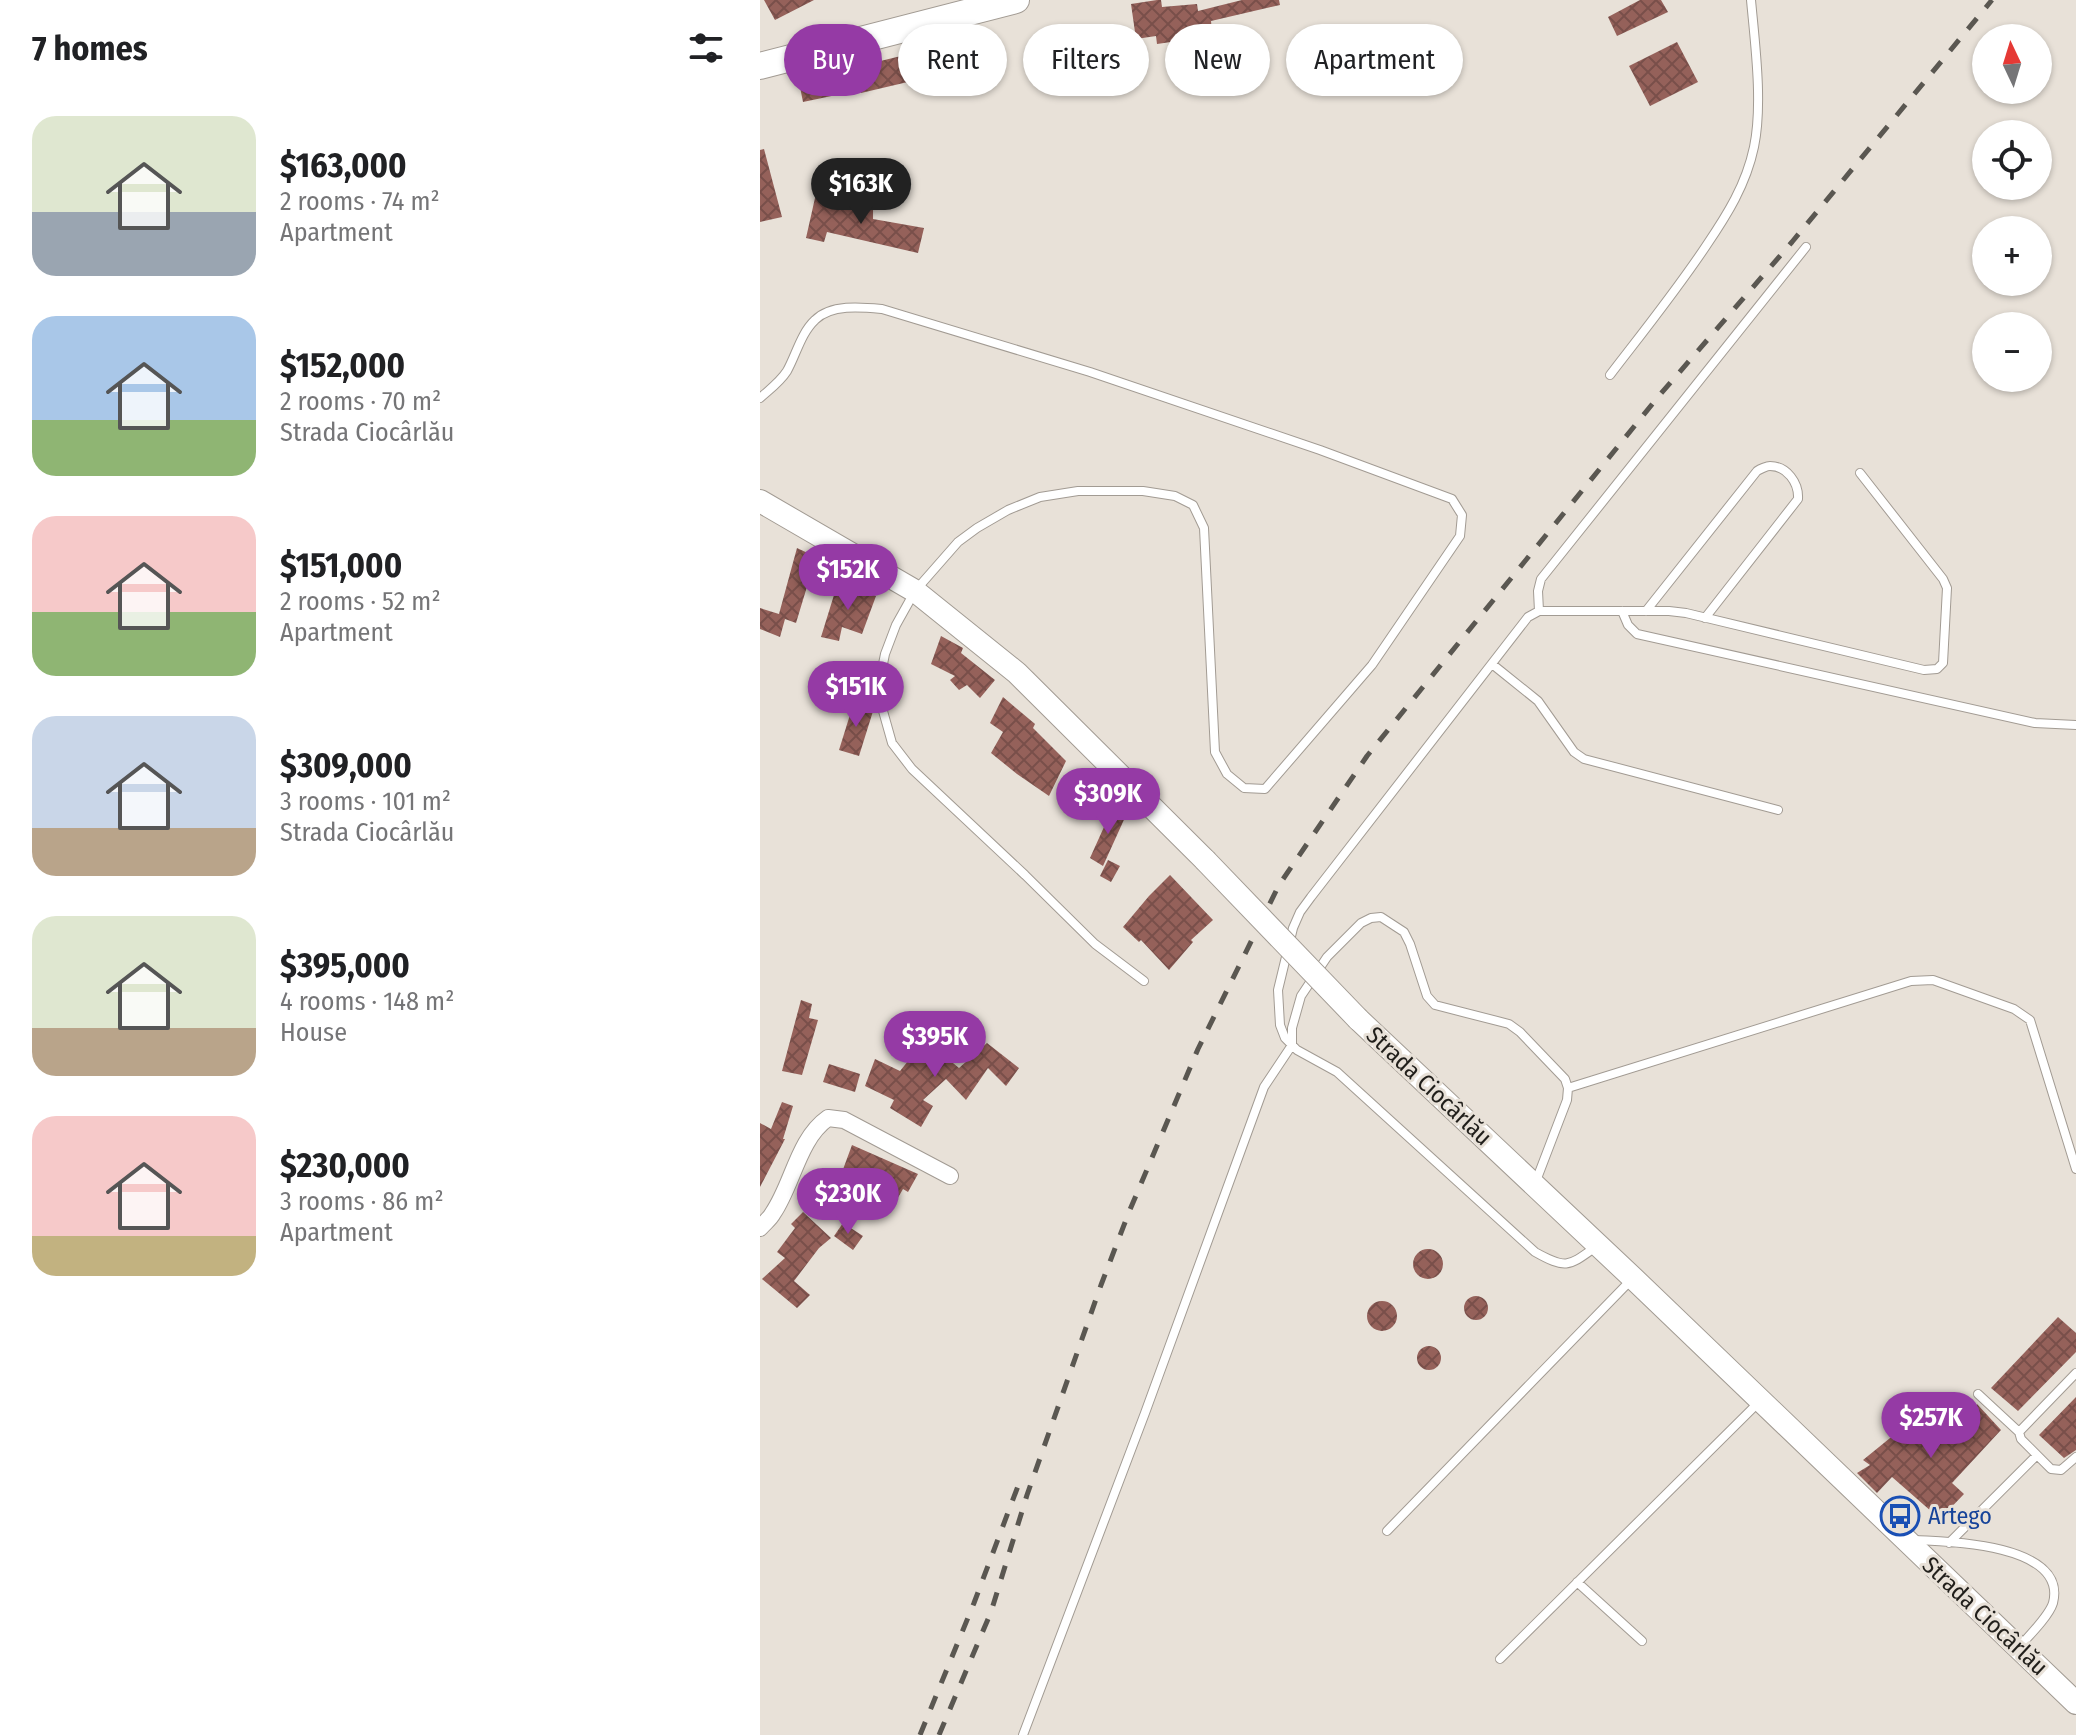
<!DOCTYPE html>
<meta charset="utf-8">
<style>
body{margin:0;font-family:"Fira Sans Condensed",sans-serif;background:#f6f6f6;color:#202124;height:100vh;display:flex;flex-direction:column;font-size:30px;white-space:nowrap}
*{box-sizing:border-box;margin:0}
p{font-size:26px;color:#757577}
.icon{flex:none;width:44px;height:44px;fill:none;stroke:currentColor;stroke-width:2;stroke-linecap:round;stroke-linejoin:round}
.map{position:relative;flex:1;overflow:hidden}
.drawer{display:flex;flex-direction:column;background:#fff;width:760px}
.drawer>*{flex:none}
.guide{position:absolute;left:24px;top:24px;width:760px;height:72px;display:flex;gap:16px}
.needle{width:52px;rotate:356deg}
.tools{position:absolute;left:1212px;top:24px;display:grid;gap:16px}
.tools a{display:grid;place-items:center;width:80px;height:80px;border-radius:50%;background:#fff;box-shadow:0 2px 6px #0004;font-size:40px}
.price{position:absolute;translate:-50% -68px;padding:0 18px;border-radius:28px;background:#953aa5;color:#fff;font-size:26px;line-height:52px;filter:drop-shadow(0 2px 4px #0008)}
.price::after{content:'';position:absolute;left:50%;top:48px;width:24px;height:18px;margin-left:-12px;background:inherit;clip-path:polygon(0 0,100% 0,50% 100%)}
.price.selected{background:#222;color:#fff}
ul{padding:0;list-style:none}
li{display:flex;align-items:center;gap:24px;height:200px;padding:0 32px}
li span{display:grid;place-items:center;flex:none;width:224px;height:160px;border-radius:24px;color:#555}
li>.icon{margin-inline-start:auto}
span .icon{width:96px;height:96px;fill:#fffc;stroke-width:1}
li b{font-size:34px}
h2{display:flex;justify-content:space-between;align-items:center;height:96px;padding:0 32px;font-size:34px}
.chip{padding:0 28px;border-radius:36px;background:#fff;box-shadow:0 2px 6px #0004;font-size:28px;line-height:72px}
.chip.selected{background:#953aa5;color:#fff}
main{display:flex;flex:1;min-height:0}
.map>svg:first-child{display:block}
.building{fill:url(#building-cross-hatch)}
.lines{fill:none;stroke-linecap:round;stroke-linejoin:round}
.lane-casing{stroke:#a29b93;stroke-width:10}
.street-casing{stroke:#a29b93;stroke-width:18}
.secondary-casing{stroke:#a29b93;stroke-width:24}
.primary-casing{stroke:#a29b93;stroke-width:28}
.lane{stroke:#fff;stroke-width:8}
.street{stroke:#fff;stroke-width:16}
.secondary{stroke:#fff;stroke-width:22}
.primary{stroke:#fff;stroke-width:26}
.rail{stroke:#5a5751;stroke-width:5;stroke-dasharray:14 14;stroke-linecap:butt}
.secondary-bridge-casing{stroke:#a29b93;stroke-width:24;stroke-linecap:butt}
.secondary-bridge{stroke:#fff;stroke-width:22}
.labels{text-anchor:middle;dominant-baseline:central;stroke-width:6;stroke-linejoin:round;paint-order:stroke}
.street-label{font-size:24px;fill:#211f1b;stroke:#e8e1d8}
.transit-label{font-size:24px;fill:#164399;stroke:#e8e1d8;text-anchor:start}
</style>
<main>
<section class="drawer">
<h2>7 homes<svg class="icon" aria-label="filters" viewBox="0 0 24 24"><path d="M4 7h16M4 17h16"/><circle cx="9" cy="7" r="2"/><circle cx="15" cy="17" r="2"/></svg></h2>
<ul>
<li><span style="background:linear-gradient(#dfe7d0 60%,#9aa5b1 0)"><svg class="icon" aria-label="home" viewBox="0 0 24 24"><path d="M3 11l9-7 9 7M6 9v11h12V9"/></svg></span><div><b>$163,000</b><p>2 rooms · 74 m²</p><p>Apartment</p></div></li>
<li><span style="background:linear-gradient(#a9c7e8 65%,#8fb573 0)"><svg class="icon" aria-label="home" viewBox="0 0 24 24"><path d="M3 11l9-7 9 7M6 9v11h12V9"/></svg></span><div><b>$152,000</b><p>2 rooms · 70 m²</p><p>Strada Ciocârlău</p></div></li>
<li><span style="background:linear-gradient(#f6c9c9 60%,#8fb573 0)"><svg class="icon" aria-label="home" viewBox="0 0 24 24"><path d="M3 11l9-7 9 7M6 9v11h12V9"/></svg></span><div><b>$151,000</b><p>2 rooms · 52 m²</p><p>Apartment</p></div></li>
<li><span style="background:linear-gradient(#c9d6e8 70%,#b9a48a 0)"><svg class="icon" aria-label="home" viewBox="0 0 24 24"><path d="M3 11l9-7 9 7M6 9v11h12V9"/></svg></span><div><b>$309,000</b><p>3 rooms · 101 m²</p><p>Strada Ciocârlău</p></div></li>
<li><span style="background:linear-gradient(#dfe7d0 70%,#b9a48a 0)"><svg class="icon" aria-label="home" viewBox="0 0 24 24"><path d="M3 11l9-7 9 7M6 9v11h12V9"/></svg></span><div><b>$395,000</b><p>4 rooms · 148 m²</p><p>House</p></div></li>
<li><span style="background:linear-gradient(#f6c9c9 75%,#c2b280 0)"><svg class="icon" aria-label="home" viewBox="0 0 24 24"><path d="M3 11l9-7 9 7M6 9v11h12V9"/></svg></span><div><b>$230,000</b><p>3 rooms · 86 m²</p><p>Apartment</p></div></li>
</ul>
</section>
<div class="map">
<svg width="1316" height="1735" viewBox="0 0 1316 1735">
<defs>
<pattern id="building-cross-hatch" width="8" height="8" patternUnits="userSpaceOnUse" patternTransform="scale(2)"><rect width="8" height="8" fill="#95615a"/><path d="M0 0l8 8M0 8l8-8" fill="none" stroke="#794f4a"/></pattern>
</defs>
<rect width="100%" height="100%" fill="#e8e1d8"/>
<path class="building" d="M4,0H54L15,20Z
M397,0H401L402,7L437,4L438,11L482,0H519L520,5L451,21L452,32L424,35L425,40L397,44L396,36L376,39L371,4Z
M880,0H901L908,12L857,36L848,17Z
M917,42L938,82L890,106L869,66Z
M141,56L140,61L143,66V72L151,76L152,81L101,93L100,90L43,102L40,87L73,80L100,89L105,82L102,76V69L100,66Z
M4,149L22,217L0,222V150Z
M55,198L113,210V219L164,228L158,253L67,232L64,242L46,238Z
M37,548L56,557L36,623L25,619L20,637L0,629V608L19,614Z
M78,582L116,596L102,634L82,627L79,641L61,637Z
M181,636L203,648L201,653L235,680L220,698L207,685L199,690L190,680L195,676L171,664Z
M75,665L89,668L83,689L69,685Z
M243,697L275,724L273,728L306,761L289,796L257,774L231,753L243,732L230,723Z
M94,702L114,708L99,756L79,750Z
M337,778L359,796L348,813L326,796Z
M353,807L367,813L343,866L330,858Z
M348,860L360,866L351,882L340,876Z
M410,875L453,920L431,940L433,942L409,970L381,940L379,942L363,927L389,896Z
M41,1000L52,1004L49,1018L58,1020L42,1075L22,1071Z
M227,1043L259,1068L246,1086L228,1068L206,1100L186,1079L163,1100L173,1106L161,1127L130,1108L134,1100L105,1086L115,1059L140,1071L157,1050L168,1063L176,1049L199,1068Z
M69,1064L100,1074L95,1092L63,1082Z
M22,1102L33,1106L23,1139H25L0,1187V1123L11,1129Z
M92,1145L158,1174L148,1192L143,1189L132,1208L109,1196L94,1217L54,1188L64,1172L78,1183Z
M43,1212L71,1238L59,1248L34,1281L50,1295L37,1308L2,1279L25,1258L17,1252L35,1228L31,1224Z
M83,1223L103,1236L93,1250L74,1236Z
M653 1264a15 15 0 1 1 30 0a15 15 0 1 1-30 0Z
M704 1308a12 12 0 1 1 24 0a12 12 0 1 1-24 0Z
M607 1316a15 15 0 1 1 30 0a15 15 0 1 1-30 0Z
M1298,1317L1316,1333V1352L1258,1411L1231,1388Z
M657 1358a12 12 0 1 1 24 0a12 12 0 1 1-24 0Z
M1316,1397V1450L1304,1458L1279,1435Z
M1217,1404L1241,1430L1192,1483L1204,1494L1180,1519L1132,1477L1117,1493L1097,1473L1110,1465L1103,1460L1151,1421L1175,1445Z"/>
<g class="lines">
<g class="lane-casing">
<path id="lane" d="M51,59L81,76L96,72
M147,60L162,56
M149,69L159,65L169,27
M82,76L98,82
M850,375C883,332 916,291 946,246C967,215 986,185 994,147C1003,104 995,44 991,0
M0,398C10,389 20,382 27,371C36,355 41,333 55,320C71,304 101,307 122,309L330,372L560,450L692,499L702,515L700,536L612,665L505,789L484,788L467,774L455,752L444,528L433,505L415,496L383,491H318L280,497L248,510L217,528L198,542L155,591L136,625L125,654L120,679L123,711L132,743L152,769L265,875L335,944L384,981
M779,611L778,591L781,579L1046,247
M862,611L868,625L877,634L1275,723L1316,725
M886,611L997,471C1000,469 1007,466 1010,466C1027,466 1039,483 1038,499L945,618
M732,664L778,701L814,752L824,759L1018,810
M808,1088L1151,981L1173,980L1254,1009L1270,1020L1316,1169
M837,1246C809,1266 807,1270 775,1252L577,1072L537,1050L525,1038L520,1025L518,990L533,928L540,912L551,897L768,617L779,611H909L926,613L1164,670L1177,669L1183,663L1187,588L1183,579L1100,473
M1218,1394L1259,1432L1261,1439L1291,1469L1301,1470L1316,1457
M1259,1432L1316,1373
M627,1531L872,1279
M1152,1540C1187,1541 1308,1544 1293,1603C1289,1616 1269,1636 1259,1647
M1189,1543L1276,1456
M817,1582L882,1641
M740,1659L999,1402
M263,1735L385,1413L504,1087L532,1045V1028L541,996L567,957L601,923L611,918L621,917L644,932L650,944L667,996L675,1005L749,1024L760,1032L805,1079L808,1088L807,1100L776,1181"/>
</g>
<g class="street-casing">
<path id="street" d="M0,1228C4,1223 10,1219 13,1213C33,1184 38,1139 68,1118L84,1120L190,1176"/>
</g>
<g class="secondary-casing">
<path id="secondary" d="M0,501L155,591L257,673L445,860
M598,1019L873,1278L1316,1703"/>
</g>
<g class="primary-casing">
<path id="primary" d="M0,66L256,0"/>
</g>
<use href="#lane" class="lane"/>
<use href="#street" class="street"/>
<use href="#secondary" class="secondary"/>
<use href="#primary" class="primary"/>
<path class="rail" d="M160,1735L214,1603L258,1486
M179,1735L231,1612L267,1495L341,1285L369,1212L438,1049L519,885L607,756L898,397L1032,242L1232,0"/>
<g class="secondary-bridge-casing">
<path id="secondary-bridge" d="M445,860L598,1019"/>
</g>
<use href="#secondary-bridge" class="secondary-bridge"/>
</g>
<defs>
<g id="bus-ring" transform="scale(2)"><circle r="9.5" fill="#e8e1d8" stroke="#1a4fb4" stroke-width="1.5"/><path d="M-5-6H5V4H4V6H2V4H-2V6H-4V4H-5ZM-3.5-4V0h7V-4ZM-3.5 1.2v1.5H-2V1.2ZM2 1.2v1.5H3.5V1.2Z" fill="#1a4fb4"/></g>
</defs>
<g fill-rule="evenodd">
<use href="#bus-ring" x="1140" y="1516"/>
</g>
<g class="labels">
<g class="street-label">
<text transform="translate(669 1086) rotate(43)">Strada Ciocârlău</text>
<text transform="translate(1225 1616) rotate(43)">Strada Ciocârlău</text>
</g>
<g class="transit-label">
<text x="1168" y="1516">Artego</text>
</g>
</g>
</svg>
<div class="tools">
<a><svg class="needle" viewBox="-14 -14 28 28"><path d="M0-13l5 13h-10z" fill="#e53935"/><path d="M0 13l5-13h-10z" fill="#757577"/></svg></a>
<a><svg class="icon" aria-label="locate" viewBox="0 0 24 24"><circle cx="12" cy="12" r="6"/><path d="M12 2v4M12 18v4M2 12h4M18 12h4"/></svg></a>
<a>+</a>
<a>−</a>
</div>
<b class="price selected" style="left:101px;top:226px">$163K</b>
<b class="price" style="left:88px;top:612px">$152K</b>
<b class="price" style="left:96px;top:729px">$151K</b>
<b class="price" style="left:348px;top:836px">$309K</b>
<b class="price" style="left:175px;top:1079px">$395K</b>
<b class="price" style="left:88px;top:1236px">$230K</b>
<b class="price" style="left:1171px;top:1460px">$257K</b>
<div class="guide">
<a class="chip selected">Buy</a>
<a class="chip">Rent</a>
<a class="chip">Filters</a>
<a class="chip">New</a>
<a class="chip">Apartment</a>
</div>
</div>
</main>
